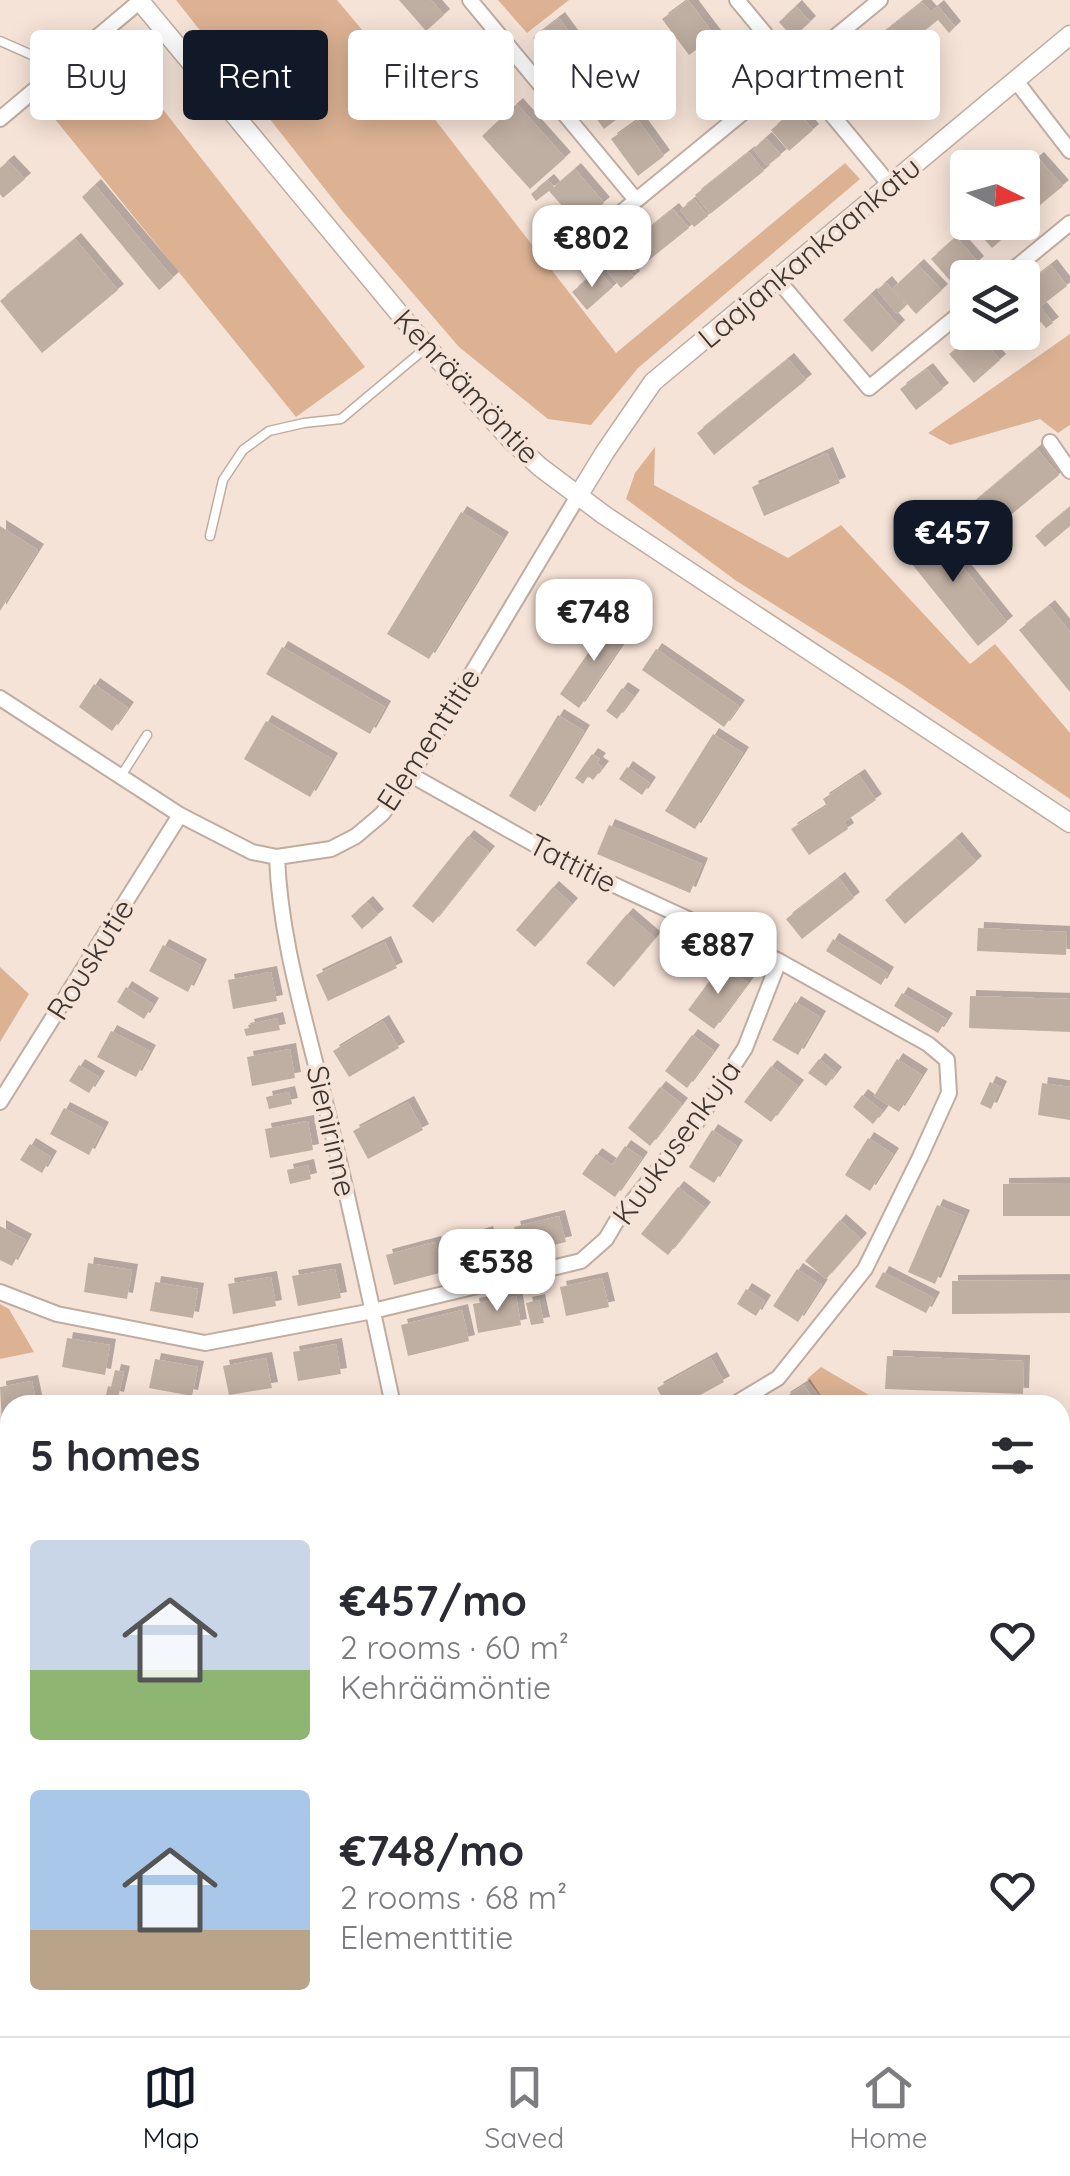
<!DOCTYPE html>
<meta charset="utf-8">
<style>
body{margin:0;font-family:Quicksand,sans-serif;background:#f2f2f3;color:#2b2b33;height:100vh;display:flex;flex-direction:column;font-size:38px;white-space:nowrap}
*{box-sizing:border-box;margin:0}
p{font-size:32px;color:#7c7c81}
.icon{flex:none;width:55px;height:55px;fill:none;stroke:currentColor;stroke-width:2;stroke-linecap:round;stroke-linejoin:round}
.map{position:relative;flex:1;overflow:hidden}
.details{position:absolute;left:0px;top:1395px;width:1070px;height:642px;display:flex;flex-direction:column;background:#fff;border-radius:30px 30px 0 0;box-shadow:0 5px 25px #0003}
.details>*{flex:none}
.guide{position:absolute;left:30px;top:30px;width:1010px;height:90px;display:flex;gap:20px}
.needle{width:65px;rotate:95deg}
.fabs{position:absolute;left:950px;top:150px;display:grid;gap:20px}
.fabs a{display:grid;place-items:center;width:90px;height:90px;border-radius:10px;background:#fff;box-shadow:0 5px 25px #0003;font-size:50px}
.price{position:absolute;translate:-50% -85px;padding:0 22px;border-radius:20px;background:#fff;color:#222;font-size:32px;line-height:65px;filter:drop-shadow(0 2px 5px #0008)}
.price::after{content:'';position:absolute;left:50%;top:60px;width:30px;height:22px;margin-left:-15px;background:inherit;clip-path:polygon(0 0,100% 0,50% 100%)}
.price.on{background:#111827;color:#fff}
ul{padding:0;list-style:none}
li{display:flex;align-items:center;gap:30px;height:250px;padding:0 30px}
li span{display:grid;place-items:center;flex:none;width:280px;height:200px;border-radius:10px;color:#555}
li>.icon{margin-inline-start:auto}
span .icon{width:120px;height:120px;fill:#fffc;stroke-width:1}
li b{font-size:42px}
h2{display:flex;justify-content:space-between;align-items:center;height:120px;padding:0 30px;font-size:42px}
.pill{padding:0 35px;border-radius:10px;background:#fff;box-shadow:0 5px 25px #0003;font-size:35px;line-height:90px}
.pill.on{background:#111827;color:#fff}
.tabs{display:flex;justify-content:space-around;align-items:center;height:140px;border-top:2px solid #e1e1e2;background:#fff;font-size:28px;color:#7c7c81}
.tabs a{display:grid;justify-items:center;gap:5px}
.tabs .on{color:#111827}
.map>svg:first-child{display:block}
.green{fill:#ddb293}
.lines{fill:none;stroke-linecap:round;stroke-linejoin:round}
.stream{stroke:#7e75a2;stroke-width:5}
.building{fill:#bfaea2;filter:url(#shadow)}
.service-casing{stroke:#beada0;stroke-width:11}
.minor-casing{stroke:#beada0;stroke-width:18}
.tertiary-casing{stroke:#beada0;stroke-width:21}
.service{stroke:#fff;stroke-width:8}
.minor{stroke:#fff;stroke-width:14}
.tertiary{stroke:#fff;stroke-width:18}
.labels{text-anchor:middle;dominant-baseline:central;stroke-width:8;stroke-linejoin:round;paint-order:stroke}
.street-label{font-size:30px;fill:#3c3530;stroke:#f6e3d7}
</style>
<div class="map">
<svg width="1070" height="2036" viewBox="0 0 1070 2036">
<defs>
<filter id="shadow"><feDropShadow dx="6" dy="-6" stdDeviation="0" flood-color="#0004"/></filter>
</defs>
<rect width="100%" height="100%" fill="#f6e3d7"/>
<path class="green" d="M176,0H337L405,81L616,353L845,163L860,179L638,368L591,425L548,419L459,347L343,212Z
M498,0H569L527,33Z
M121,56L365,367L296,417L50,113Z
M1070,334V425L1058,433L1040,419L950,445L928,433Z
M655,447L654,485L788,558L841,525L970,664L995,644L1070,733V799L901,684L735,580L626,499L635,473Z
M0,967L29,994L0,1042Z
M0,1304L9,1309L34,1352L0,1359Z
M821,1367L886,1405H827L807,1379Z
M1070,1505V2036H1011L998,2028H1060V1516Z
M0,1743L10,1744V2028H925L940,2036H0Z"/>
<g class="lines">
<path class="stream" d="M1060,1536L1070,1542
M1060,1821L1070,1815
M1049,2028L1050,2036
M484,2036L487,2028"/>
</g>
<path class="building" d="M399,0H431L444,15L426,31Z
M688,0L715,36L689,55L662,19Z
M922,2L931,12L938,6L955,27L949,33L938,20L883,64L868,45Z
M796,6L810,22L793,38L779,22Z
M559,18L586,55L560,74L533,38Z
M461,36L506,89L487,105L443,52Z
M432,40L443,53L426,67L415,54Z
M723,46L750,83L724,102L697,66Z
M850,56L869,78L844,101L825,79Z
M604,73L630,109L604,129L577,92Z
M517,104L565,158L530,189L482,136Z
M796,109L813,130L789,151L771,130Z
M638,120L664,156L638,176L611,139Z
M766,138L781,155L767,166L753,149Z
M749,152L764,171L710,214L695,195Z
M1038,158L1063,186L1022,220V171Z
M8,161L25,179L3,198L0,194V168Z
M575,169L604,203L578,224L549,191L536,201L531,194L548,180L554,187Z
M95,185L173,278L159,290L82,197Z
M694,199L708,216L694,227L680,210Z
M673,209L689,228L634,272L619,252Z
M969,222H1014L1017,226L992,248Z
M956,237L978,262L953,284L931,259Z
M75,239L118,290L42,353L0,301Z
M620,259L634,277L621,288L607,271Z
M918,265L942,290L916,314L893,288Z
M1051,265L1067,286L1040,307L1053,323L1046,328L1041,322L1035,327L1022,312L1035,300L1024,286Z
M598,270L613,287L587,310L572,292Z
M886,282L906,306L897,314L877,290Z
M871,294L899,326L872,352L843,320Z
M976,332L1000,360L974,383L949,354Z
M788,359L806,380L714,455L697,433Z
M927,369L943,389L916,410L900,389Z
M1037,449L1059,475L982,539L961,513Z
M827,453L840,483L764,516L752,487Z
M1070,507V526L1045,547L1035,536Z
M461,512L503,538L429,659L387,634Z
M928,524L1007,622L978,646L899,548Z
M0,526L38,550L0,611Z
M1049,606L1070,632V692L1019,630Z
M610,621L629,634L579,708L560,694Z
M282,647L385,707L370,734L266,674Z
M656,649L739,706L724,727L642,670Z
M94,684L128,708L112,731L79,707Z
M622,688L634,696L617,719L606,711Z
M558,715L584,731L535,812L509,796Z
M266,721L332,759L310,797L244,759Z
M713,734L743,753L695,829L665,811Z
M592,754L600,759L597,763L603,767L593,780L588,776L583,784L575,778Z
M627,767L650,783L642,795L619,779Z
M859,775L876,800L844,822L848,829L809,855L791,829L827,806L823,799Z
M609,825L702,864L690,893L597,854Z
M468,836L489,852L433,923L412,906Z
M956,838L976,862L905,924L885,900Z
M839,878L854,898L802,939L786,919Z
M553,887L572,904L535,947L516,930Z
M367,902L378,915L362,929L351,916Z
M627,914L655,938L614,987L586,963Z
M978,928L1067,932L1066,955L977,951Z
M833,939L888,973L881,985L826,951Z
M385,942L397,968L328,1001L316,975Z
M163,945L201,965L188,992L149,971Z
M722,964L748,983L714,1029L688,1010Z
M271,972L277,1001L233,1009L228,980Z
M126,987L153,1004L144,1019L117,1002Z
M902,993L947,1019L938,1033L894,1006Z
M970,996L1070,999V1032L969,1028Z
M795,1002L820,1017L798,1055L772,1040Z
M277,1018L280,1030L246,1036L244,1029L249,1028L248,1025Z
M383,1021L399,1048L349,1077L333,1051Z
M111,1031L150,1051L136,1077L97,1057Z
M692,1035L714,1051L687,1088L665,1071Z
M290,1049L295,1078L252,1086L247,1057Z
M819,1059L836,1073L826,1086L808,1073Z
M897,1059L922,1075L899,1112L874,1096Z
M79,1065L99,1077L89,1093L69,1081Z
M771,1066L798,1086L771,1122L744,1102Z
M990,1082L1001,1087L991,1109L980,1104Z
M1042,1083L1070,1087V1120L1038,1115Z
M660,1087L682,1104L650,1146L628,1128Z
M289,1092L292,1104L269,1109L266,1097Z
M862,1095L883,1111L873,1124L853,1107Z
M408,1102L423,1130L368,1159L353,1131Z
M64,1108L103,1128L89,1155L50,1134Z
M308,1121L313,1150L270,1158L265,1129Z
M712,1130L737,1146L714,1183L689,1167Z
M868,1138L893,1154L870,1191L845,1175Z
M30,1144L51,1157L42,1173L20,1160Z
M625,1146L642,1158L615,1197L582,1174L596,1154L612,1165Z
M308,1165L311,1179L290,1184L287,1170Z
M1070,1183V1216H1003V1184Z
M678,1187L705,1208L668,1255L641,1234Z
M937,1205L964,1216L935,1284L908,1272Z
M559,1216L566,1242L521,1253L514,1227Z
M840,1220L861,1239L826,1279L805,1261Z
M0,1226L26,1240L12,1266L0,1260Z
M487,1232L494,1256L459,1267L452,1243Z
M435,1242L443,1272L394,1285L386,1255Z
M88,1263L132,1270L127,1299L84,1292Z
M335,1269L341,1298L298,1306L292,1276Z
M797,1269L822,1285L798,1322L773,1306Z
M883,1272L934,1298L926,1313L875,1287Z
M271,1277L276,1306L233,1314L228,1284Z
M602,1278L609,1307L566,1316L560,1287Z
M1070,1280V1313L952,1314V1281Z
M155,1282L198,1289L193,1318L150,1311Z
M746,1289L765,1301L756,1316L737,1304Z
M516,1296L521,1325L478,1333L473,1304Z
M539,1300L544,1323L531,1325L526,1303Z
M462,1310L469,1341L408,1356L401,1325Z
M67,1338L110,1345L105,1375L62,1367Z
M336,1344L341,1374L298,1381L293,1352Z
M887,1356L1024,1361L1023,1394L885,1389Z
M266,1358L272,1388L229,1395L223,1366Z
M711,1358L724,1382L682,1405H666L657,1388Z
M155,1359L198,1367L192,1396L149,1388Z
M115,1370L124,1372L118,1398L106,1395L108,1386L111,1387Z
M32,1381L37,1405H10V1421L2,1423L0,1387Z
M804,1385L817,1405H789L784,1398Z"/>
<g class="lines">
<g class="service-casing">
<path id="service" d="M0,41L61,68
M210,536L223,480L243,450L269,431L304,423L341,419L427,347
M121,776L147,735"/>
</g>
<g class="minor-casing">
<path id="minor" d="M470,0L636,200
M737,0L890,185
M1016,81L1070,151
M0,119L140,1
M566,258L880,0
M1003,278L1070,223
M777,279L869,388L968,307
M1050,442L1070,471
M0,698L180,815L252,852L277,857L331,849L356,836L382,814L411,775L578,496
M411,775L573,866L779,961L928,1044L947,1060L949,1093L920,1157L865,1269L778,1378L733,1405
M277,857C280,939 305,1018 324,1098C349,1200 371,1302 393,1405
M0,1102L180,815
M0,1292L57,1314L205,1343L373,1311L581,1261L606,1239L616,1222L699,1119L745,1048L779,961
M4,1496L10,1498"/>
</g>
<g class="tertiary-casing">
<path id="tertiary" d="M139,0L427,347L510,439L540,467L604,515L1070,823
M578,496L605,452L653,382L1070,35"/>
</g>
<use href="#service" class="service"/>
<use href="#minor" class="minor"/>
<use href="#tertiary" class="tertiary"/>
</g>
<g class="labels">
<g class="street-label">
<text transform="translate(809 252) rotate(-40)">Laajankankaankatu</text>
<text transform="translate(467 386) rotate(47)">Kehräämöntie</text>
<text transform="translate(428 739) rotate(-57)">Elementtitie</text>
<text transform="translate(573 863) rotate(27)">Tattitie</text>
<text transform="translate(90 959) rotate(-58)">Rouskutie</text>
<text transform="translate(332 1131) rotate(77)">Sienirinne</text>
<text transform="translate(676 1142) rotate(-54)">Kuukusenkuja</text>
</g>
</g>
</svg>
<div class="fabs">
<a><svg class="needle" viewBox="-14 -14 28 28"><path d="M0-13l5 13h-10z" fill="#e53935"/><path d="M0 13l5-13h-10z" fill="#7c7c81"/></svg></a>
<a><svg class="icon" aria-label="layers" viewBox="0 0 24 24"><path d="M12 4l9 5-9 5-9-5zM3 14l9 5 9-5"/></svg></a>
</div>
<b class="price" style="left:592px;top:290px">€802</b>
<b class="price on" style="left:953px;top:585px">€457</b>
<b class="price" style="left:594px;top:664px">€748</b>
<b class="price" style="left:718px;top:997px">€887</b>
<b class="price" style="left:497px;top:1314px">€538</b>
<div class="guide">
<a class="pill">Buy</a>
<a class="pill on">Rent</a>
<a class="pill">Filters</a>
<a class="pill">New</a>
<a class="pill">Apartment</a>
</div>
<section class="details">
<h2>5 homes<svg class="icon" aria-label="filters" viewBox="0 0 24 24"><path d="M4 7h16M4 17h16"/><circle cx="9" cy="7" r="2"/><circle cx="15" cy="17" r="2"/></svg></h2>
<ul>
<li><span style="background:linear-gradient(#c9d6e8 65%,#8fb573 0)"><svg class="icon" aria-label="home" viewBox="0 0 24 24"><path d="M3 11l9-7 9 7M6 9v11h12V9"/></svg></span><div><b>€457/mo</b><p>2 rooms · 60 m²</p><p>Kehräämöntie</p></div><svg class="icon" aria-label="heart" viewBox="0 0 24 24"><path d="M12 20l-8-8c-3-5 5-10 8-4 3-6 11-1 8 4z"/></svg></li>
<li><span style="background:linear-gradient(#a9c7e8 70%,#b9a48a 0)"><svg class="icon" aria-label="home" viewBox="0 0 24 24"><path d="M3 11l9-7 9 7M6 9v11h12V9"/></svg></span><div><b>€748/mo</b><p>2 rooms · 68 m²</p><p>Elementtitie</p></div><svg class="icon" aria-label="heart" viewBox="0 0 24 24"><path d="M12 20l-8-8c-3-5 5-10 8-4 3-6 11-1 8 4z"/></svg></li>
</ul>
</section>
</div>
<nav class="tabs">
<a class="on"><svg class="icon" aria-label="map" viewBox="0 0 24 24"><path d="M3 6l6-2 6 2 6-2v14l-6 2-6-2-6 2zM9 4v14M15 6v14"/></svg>Map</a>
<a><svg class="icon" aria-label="saved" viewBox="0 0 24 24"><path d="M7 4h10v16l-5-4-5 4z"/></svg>Saved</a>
<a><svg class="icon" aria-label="home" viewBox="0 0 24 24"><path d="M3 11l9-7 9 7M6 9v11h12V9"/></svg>Home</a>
</nav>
